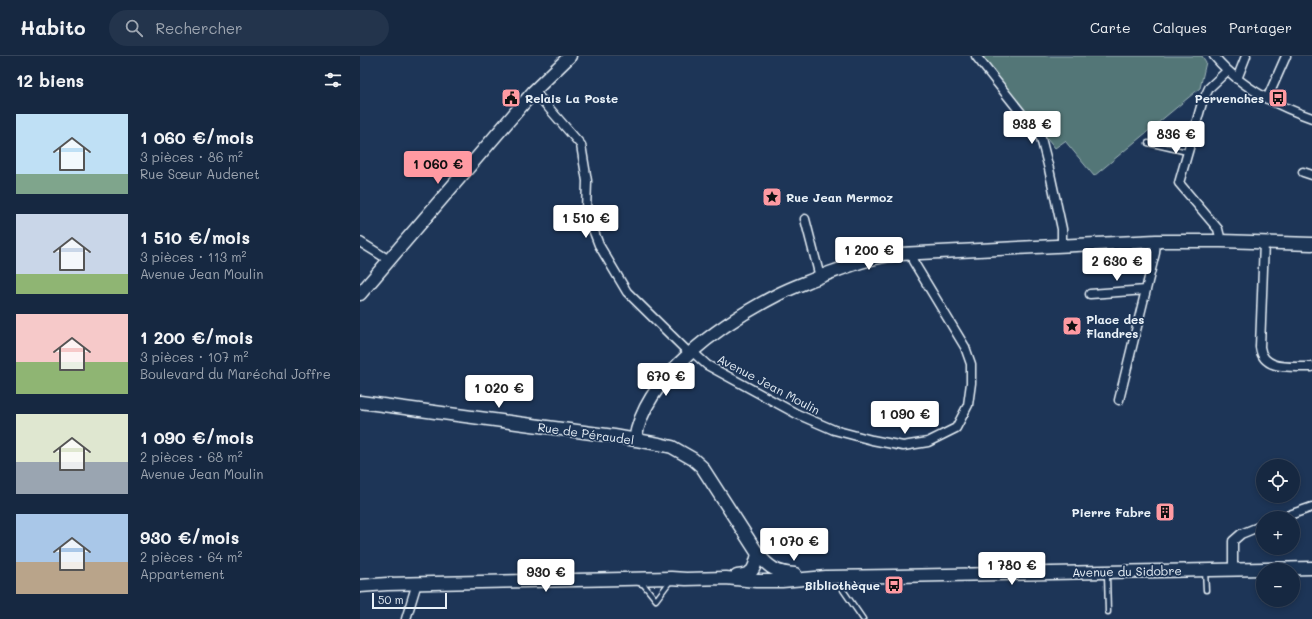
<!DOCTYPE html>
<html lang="fr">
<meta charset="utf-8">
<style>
body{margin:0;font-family:Mali,sans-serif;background:#23344c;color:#f1f3f6;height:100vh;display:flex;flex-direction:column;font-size:15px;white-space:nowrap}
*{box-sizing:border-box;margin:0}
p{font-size:13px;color:#9ea6b1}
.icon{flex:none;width:22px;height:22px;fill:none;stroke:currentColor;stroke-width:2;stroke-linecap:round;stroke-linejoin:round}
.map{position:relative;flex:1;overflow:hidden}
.panel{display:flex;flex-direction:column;background:#162841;width:360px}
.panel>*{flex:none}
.tools{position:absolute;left:896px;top:403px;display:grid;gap:8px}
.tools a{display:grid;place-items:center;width:44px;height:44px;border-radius:50%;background:#162841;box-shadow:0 2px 6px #0003,0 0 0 1px #35445a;font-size:20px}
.scale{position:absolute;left:12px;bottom:10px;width:75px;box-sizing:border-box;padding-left:4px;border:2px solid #e8f1f8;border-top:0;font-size:11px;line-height:14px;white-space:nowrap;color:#e8f1f8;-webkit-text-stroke:3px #1d3557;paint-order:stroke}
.price{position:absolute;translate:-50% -34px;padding:0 9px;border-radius:4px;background:#fff;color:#222;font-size:13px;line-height:26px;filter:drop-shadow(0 1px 2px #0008)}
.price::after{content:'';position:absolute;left:50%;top:24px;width:12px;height:9px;margin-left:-6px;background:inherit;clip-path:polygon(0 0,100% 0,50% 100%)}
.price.on{background:#ff9aa2;color:#111}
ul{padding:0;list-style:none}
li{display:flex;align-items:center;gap:12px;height:100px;padding:0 16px}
li span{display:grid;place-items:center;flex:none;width:112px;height:80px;border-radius:0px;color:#555}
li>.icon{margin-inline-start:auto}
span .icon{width:48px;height:48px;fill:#fffc;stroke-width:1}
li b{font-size:17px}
h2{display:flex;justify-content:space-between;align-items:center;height:48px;padding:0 16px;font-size:17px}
header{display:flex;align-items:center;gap:24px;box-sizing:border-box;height:56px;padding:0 20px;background:#162841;border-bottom:1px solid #35445a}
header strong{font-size:19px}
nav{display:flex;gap:22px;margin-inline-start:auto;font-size:14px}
.search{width:280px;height:36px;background:#23344c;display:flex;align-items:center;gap:10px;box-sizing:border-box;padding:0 14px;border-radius:22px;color:#9ea6b1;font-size:15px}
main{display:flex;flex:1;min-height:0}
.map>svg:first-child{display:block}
.green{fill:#537677;stroke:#9eb4b8}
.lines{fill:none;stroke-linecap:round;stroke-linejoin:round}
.lane-casing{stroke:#e8f1f8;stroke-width:7}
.street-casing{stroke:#e8f1f8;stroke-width:11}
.secondary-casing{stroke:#e8f1f8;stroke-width:15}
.lane{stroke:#1d3557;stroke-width:4}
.street{stroke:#1d3557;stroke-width:8}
.secondary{stroke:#1d3557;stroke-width:12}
.labels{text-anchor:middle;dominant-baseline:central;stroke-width:3.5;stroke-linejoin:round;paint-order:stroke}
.poi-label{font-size:12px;font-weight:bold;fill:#e8f1f8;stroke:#1d3557;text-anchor:start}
.street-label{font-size:12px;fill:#e8f1f8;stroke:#1d3557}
</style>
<header>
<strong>Habito</strong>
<div class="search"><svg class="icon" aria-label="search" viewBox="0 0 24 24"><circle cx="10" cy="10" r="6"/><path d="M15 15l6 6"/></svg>Rechercher</div>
<nav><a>Carte</a><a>Calques</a><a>Partager</a></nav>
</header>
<main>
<section class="panel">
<h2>12 biens<svg class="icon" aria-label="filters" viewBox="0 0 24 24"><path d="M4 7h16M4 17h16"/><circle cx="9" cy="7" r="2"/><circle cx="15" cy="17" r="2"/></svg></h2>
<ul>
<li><span style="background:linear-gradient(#bfe0f5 75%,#7fa58c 0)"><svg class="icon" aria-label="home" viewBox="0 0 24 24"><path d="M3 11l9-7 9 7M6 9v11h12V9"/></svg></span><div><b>1 060 €/mois</b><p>3 pièces · 86 m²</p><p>Rue Sœur Audenet</p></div></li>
<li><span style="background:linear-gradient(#c9d6e8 75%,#8fb573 0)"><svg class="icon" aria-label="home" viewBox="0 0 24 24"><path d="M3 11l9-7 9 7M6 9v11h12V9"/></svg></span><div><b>1 510 €/mois</b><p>3 pièces · 113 m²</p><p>Avenue Jean Moulin</p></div></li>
<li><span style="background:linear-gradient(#f6c9c9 60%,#8fb573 0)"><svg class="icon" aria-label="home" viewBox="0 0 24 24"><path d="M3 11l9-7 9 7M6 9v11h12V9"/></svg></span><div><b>1 200 €/mois</b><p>3 pièces · 107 m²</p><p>Boulevard du Maréchal Joffre</p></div></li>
<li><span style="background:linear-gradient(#dfe7d0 60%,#9aa5b1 0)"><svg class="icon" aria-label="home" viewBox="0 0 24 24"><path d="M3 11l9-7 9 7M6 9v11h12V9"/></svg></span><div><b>1 090 €/mois</b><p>2 pièces · 68 m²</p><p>Avenue Jean Moulin</p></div></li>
<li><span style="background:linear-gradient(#a9c7e8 60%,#b9a48a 0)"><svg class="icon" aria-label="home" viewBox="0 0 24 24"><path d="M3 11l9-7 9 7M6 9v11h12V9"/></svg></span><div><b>930 €/mois</b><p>2 pièces · 64 m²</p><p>Appartement</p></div></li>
</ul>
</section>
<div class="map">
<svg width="952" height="563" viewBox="0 0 952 563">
<rect width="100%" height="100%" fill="#1d3557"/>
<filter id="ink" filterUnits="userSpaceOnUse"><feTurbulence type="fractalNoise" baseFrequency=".025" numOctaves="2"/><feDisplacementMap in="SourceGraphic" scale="8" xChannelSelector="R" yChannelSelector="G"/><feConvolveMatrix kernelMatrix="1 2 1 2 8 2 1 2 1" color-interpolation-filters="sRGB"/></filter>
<g filter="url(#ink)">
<path class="green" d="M622,0H842L846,6L840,32L734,120L705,85L695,92Z"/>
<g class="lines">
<g class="lane-casing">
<path id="lane" d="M788,87L827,96
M845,515L846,534
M747,518L748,556
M483,523V534L503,563
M279,527L284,529L296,544L311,524"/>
</g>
<g class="street-casing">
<path id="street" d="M616,0L681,82L689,113L702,173V189
M854,0C880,31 914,49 952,62
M877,23L886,0
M174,35L221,89L227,125L226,155L239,189L267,236L326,294L336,299L347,309L437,358L474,374L512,384L543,390L568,386L596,372L608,349L611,327V308L605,291L553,205L552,197
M907,43L926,0
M943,116L952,119
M445,163L460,221
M861,185L858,173L819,127L842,47L849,32L867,15
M0,186L29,204
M904,186L900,291C903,316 933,310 952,311
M730,238L786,234
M759,344L795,197L796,185
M921,462L952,451
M873,513V485L881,478L903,469
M46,563L57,527"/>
</g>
<g class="secondary-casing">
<path id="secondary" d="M0,238L174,35L210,0
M0,346L254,380L299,388L312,391L333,403L342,411L398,498C409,512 417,517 435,518
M275,384C285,319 363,267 417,239C432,231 448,226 464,219C489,210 513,200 540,198L796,185H861L952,188
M377,520C394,518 394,514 398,498
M0,530L27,528L311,522L326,523L366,522L396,525H422L466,521L535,520L952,512"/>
</g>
<use href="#lane" class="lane"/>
<use href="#street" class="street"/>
<use href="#secondary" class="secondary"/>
</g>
</g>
<defs>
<g id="civic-square" transform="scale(1)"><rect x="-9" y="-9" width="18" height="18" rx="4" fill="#ff9aa2" stroke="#1d3557"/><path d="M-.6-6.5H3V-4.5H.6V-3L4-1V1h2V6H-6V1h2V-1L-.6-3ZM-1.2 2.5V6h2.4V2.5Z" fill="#111"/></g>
<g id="bus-square" transform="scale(1)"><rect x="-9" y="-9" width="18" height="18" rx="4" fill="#ff9aa2" stroke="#1d3557"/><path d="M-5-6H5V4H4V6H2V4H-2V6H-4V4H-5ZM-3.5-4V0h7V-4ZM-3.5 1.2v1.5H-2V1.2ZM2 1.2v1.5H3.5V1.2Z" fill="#111"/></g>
<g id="sight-square" transform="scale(1)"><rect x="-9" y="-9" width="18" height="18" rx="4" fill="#ff9aa2" stroke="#1d3557"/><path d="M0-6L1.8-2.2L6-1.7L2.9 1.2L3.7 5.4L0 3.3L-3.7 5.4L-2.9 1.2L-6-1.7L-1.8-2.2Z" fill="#111"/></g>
<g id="building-square" transform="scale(1)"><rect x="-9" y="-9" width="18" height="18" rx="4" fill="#ff9aa2" stroke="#1d3557"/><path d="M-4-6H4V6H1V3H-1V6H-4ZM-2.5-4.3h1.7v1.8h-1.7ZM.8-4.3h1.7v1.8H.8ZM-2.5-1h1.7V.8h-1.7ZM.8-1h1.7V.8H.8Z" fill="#111"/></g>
</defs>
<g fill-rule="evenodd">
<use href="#civic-square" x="151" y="42"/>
<use href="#bus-square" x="918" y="42"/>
<use href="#sight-square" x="412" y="141"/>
<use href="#sight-square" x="712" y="270"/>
<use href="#building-square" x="805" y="456"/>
<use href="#bus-square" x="534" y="529"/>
</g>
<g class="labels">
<g class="poi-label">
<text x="165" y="42">Relais La Poste</text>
<text x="904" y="42" text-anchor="end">Pervenches</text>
<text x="426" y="141">Rue Jean Mermoz</text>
<text x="726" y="263">Place des<tspan x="726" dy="14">Flandres</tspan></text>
<text x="791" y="456" text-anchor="end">Pierre Fabre</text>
<text x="520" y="529" text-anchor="end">Bibliothèque</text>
</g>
<g class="street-label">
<text transform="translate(409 328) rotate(28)">Avenue Jean Moulin</text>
<text transform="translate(226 377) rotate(8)">Rue de Péraudel</text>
<text transform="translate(767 515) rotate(-1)">Avenue du Sidobre</text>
</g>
</g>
</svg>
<div class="tools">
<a><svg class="icon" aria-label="locate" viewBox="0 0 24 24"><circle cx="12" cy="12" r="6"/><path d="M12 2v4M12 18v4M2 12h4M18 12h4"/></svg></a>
<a>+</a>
<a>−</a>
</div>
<div class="scale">50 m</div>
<b class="price" style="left:672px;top:89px">938 €</b>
<b class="price" style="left:816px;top:99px">836 €</b>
<b class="price on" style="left:78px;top:129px">1 060 €</b>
<b class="price" style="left:226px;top:183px">1 510 €</b>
<b class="price" style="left:509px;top:215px">1 200 €</b>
<b class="price" style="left:757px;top:226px">2 630 €</b>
<b class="price" style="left:306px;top:341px">670 €</b>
<b class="price" style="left:139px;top:353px">1 020 €</b>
<b class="price" style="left:545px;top:379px">1 090 €</b>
<b class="price" style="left:434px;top:506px">1 070 €</b>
<b class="price" style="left:652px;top:530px">1 780 €</b>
<b class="price" style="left:186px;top:537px">930 €</b>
</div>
</main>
